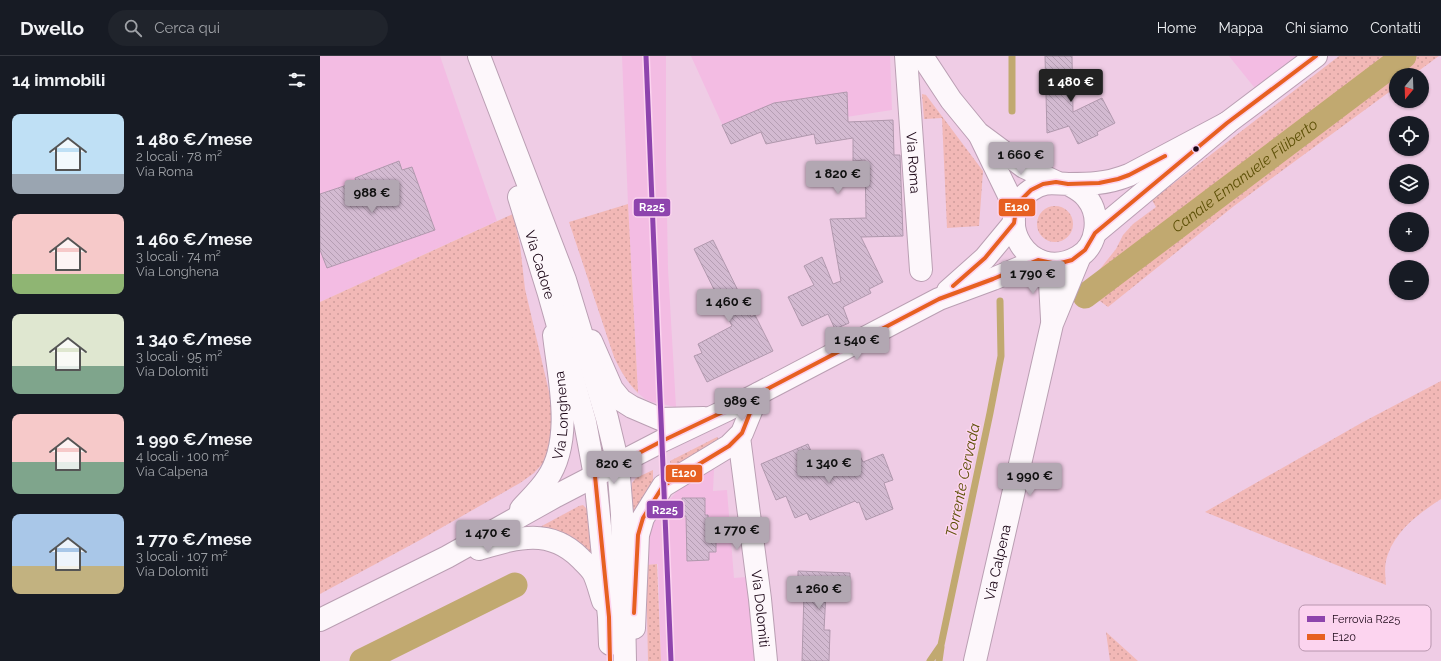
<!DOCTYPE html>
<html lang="it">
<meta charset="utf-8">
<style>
body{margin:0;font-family:Raleway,sans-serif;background:#20242c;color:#f1f3f6;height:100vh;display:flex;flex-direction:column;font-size:15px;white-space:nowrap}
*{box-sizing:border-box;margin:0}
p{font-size:13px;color:#9ea1a6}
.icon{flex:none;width:22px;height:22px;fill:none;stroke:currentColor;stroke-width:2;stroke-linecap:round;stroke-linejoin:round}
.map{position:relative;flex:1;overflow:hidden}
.panel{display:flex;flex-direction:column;background:#171b24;width:320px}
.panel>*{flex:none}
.needle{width:26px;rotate:199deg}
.tools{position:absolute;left:1069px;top:12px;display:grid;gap:8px}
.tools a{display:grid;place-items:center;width:40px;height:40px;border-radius:50%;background:#171b24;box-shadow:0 1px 3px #0004;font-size:20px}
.price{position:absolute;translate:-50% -34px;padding:0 9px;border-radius:4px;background:#b2a7b2;color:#111;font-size:13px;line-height:26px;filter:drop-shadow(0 1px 2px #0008)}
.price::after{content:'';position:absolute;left:50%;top:24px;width:12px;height:9px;margin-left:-6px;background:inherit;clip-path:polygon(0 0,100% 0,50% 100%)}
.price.current{background:#222;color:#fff}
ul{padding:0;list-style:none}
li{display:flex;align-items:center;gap:12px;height:100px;padding:0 12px}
li span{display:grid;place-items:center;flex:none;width:112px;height:80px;border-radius:8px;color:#555}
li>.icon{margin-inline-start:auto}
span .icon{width:48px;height:48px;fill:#fffc;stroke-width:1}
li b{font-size:17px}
h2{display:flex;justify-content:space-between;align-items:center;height:48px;padding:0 12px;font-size:17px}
header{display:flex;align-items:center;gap:24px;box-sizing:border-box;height:56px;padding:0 20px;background:#171b24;border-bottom:1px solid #363941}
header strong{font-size:19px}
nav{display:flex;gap:22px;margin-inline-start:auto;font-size:14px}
.search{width:280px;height:36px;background:#20242c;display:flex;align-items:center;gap:10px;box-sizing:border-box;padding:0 14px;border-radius:22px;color:#9ea1a6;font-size:15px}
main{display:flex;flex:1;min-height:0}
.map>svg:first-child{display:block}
.built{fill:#f3bce3}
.grass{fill:url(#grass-dots)}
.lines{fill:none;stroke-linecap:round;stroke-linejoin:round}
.stream{stroke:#c1a970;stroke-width:7}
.canal{stroke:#c1a970;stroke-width:25}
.building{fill:url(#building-back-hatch);stroke:#b098ad}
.minor-casing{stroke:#ba9fb3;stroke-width:24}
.tertiary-casing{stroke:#ba9fb3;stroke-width:24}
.primary-casing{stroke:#ba9fb3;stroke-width:24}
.minor{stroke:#fdf7fb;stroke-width:22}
.tertiary{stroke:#fdf7fb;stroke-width:22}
.primary{stroke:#fdf7fb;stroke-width:22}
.bus-1-casing{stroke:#fcd4ef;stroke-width:7}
.bus-1{stroke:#e76021;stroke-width:4}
.rail-1-casing{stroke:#fcd4ef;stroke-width:8}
.rail-1{stroke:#8e44ad;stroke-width:5}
.bus-dot{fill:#1b0616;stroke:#fcd4ef;stroke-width:1.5}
.labels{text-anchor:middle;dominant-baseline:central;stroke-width:3;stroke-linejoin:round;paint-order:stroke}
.street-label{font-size:14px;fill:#1b0616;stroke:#fcd4ef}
.water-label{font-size:15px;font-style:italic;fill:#5d5006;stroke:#fcd4ef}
.key{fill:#fcd4ef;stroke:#b896ae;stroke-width:1}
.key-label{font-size:11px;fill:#1b0616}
.line-badge{stroke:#fcd4ef;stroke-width:1.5}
.badge-label{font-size:11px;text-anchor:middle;font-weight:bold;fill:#fff}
</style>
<header>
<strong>Dwello</strong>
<div class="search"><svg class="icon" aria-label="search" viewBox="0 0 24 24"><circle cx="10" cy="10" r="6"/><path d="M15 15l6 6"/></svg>Cerca qui</div>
<nav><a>Home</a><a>Mappa</a><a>Chi siamo</a><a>Contatti</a></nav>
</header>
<main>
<section class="panel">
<h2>14 immobili<svg class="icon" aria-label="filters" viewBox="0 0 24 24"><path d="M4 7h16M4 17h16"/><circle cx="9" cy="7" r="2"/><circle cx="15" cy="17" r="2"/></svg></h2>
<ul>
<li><span style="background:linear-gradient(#bfe0f5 75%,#9aa5b1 0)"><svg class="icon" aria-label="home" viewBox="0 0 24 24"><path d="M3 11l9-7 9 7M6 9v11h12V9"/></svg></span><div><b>1 480 €/mese</b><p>2 locali · 78 m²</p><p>Via Roma</p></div></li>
<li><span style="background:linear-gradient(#f6c9c9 75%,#8fb573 0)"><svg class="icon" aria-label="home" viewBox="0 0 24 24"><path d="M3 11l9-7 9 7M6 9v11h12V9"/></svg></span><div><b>1 460 €/mese</b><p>3 locali · 74 m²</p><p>Via Longhena</p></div></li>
<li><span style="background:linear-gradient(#dfe7d0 65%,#7fa58c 0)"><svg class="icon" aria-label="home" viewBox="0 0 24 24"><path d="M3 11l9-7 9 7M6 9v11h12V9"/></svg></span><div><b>1 340 €/mese</b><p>3 locali · 95 m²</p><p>Via Dolomiti</p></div></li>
<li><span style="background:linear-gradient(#f6c9c9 60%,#7fa58c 0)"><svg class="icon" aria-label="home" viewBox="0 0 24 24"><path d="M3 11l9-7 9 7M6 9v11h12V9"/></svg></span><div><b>1 990 €/mese</b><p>4 locali · 100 m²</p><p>Via Calpena</p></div></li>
<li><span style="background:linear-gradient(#a9c7e8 65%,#c2b280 0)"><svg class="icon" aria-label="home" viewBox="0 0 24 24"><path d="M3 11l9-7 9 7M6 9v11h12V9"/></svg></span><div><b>1 770 €/mese</b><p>3 locali · 107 m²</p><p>Via Dolomiti</p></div></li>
</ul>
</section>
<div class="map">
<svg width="1121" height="605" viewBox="0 0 1121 605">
<defs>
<pattern id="grass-dots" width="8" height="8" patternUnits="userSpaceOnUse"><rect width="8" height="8" fill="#f2b8b6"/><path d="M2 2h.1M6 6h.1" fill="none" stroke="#cf9d9c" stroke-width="1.8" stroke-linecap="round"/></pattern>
<pattern id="building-back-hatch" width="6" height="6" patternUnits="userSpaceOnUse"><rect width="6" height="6" fill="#d3bad1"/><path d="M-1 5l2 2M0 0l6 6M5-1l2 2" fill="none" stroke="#b59eb3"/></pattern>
</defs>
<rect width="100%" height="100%" fill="#efcce5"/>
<path class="built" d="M0,0H120L177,165L0,246Z
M302,0H346V104L348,213L356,351L332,346L325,343L318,337L308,148Z
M371,0H570L572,54L447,73L411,88Z
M909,0H996L942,41Z
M394,413L393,435L407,434L414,522L427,521L446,605H341L338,508L326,509L330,471L339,455L361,431L387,415Z"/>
<path class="grass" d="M1019,0H1119L1093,19H1076V31L914,150L788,251L764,233L796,193L803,179L813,168L836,151L832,144Z
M602,38L606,39L663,115L659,170L627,172L622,62L604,63Z
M308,148L318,337C307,326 300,314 294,301L249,166Z
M717 168a18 18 0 1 1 36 0a18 18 0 1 1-36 0Z
M193,158L200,189L205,233L233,353L234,377L225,405L214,417L200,427L100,484L0,538V246Z
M1121,325V443C1100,457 1077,473 1068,498C1064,508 1065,519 1066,529L885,456L1043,366Z
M397,381L398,382L399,385L352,415L350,405Z
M333,414V429L312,461V427L316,422Z
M263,449L268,454L274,500L220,471L259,450Z
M337,508L341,605H328L326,509Z
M786,576L818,605H790Z"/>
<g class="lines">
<path class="stream" d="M692,55V0
M610,605L621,589L670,357L681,300L680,245
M619,605L621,591"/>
<g class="canal">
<path id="s1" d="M765,240L1084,0"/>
<path d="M42,605L195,529"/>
</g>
</g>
<path class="building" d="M725,0H752L753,56L782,42L795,67L777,76L778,79L758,88L749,70L727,77Z
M527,36L528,66L573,64L574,99H580L583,180L541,181L563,226L549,233L551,237L523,251L529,267L515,273L508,258L482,270L468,241L494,229L484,210L502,201L513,228L521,225L510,163L546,162L545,104L533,105V82L496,88L494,78L446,88L441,76L411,88L402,69L454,47Z
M79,105L82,114L92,111L115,174L7,212L0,194V138L36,126L35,122Z
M393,184L431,261L435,259L453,295L387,326L374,300L382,297L378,288L412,270L374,193Z
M488,388L500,417L540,400L543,406L563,398L573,424L564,427L573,453L546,464L539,446L537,447L535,445L490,464L487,457L475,462L466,440L456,444L441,408Z
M362,442H385V459H388L389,477H396V496H389V504L367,505L366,460H362Z
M478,515L530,517V538L506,537L504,574H510L509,605H482L484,537L478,536Z"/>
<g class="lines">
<g class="minor-casing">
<g id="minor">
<path id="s2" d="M586,0L601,214"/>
<path d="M729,208L732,263"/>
<path id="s3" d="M419,381L440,543L446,605"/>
<path id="s4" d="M655,605L732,268L760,200"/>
</g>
</g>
<g class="tertiary-casing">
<g id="tertiary">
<path d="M602,0L631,44L658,77L704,111L736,126"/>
<path d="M660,80L696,154"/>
<path d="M748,128C755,132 762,135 767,142C781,159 778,190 758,201C709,229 670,162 711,134C726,124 734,128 749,128C758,128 768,128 777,127C788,126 799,123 809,119L907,67"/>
<path d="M775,177L907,67L996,0"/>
<path d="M628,235L665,202L694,167"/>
<path d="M271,285L292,333L301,344L312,351L340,363L384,362"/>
<path id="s5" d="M201,453C210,443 220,434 227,423C254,384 239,323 234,279"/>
<path d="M159,493C196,482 229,471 260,502C265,507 271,512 274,518C278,527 280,536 283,545"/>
<path d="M0,564L127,501L236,440L342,385L407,354L619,243L673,223L718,204"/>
<path d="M314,572L318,479L323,462L343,430L409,390L422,377L438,338"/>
</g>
</g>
<g class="primary-casing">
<g id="primary">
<path d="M159,0L245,224L287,362L298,408L302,458L305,605"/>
<path id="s6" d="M199,141L229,238L265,366L275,420L289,561L290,588"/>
</g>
</g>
<use href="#minor" class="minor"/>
<use href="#tertiary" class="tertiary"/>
<use href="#primary" class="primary"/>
<g class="bus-1-casing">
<path id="bus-1" d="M633,230L665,202L694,167L696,154L702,143L711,134L723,128L736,126L748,128L779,127L798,123L809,119L845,100
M314,557L318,479L323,462L343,430L409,390L422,377L432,352
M290,605L289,561L275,420L342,385L407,354L619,243L673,223L718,204L737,208L752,204L765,194L775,177L907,67L996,0"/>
</g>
<use href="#bus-1" class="bus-1"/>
<g class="rail-1-casing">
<path id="rail-1" d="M326,0L351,605"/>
</g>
<use href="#rail-1" class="rail-1"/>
</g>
<circle class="bus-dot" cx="876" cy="93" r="3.5"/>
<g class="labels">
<g class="street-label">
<text stroke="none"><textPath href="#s2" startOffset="107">Via Roma</textPath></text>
<text stroke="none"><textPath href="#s6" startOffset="71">Via Cadore</textPath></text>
<text stroke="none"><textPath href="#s5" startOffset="106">Via Longhena</textPath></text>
<text stroke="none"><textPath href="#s4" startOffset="101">Via Calpena</textPath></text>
<text stroke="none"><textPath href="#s3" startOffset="173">Via Dolomiti</textPath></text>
</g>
<g class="water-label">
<text stroke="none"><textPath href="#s1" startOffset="200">Canale Emanuele Filiberto</textPath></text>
<text transform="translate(643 424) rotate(-78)">Torrente Cervada</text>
</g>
</g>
<rect x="979" y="549" width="132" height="46" rx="6" class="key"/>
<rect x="987" y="560" width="18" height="6" fill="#8e44ad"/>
<rect x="987" y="578" width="18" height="6" fill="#e76021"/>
<g class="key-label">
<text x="1012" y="567">Ferrovia R225</text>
<text x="1012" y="585">E120</text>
</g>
<g class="line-badge">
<rect x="313" y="142" width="38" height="19" rx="4" fill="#8e44ad"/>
<rect x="678" y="142" width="38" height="19" rx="4" fill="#e76021"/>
<rect x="345" y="408" width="38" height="19" rx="4" fill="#e76021"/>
<rect x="326" y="444" width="38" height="19" rx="4" fill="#8e44ad"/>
</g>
<g class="badge-label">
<text x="332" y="155">R225</text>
<text x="697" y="155">E120</text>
<text x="364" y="421">E120</text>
<text x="345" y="458">R225</text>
</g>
</svg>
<div class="tools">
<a><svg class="needle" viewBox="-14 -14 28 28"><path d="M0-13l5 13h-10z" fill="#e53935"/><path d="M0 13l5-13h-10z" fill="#9ea1a6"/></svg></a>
<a><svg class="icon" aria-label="locate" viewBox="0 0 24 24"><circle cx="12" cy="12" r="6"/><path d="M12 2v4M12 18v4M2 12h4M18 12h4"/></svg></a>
<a><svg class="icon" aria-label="layers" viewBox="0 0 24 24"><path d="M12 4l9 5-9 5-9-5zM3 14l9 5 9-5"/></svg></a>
<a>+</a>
<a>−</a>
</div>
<b class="price current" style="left:751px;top:47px">1 480 €</b>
<b class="price" style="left:701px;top:120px">1 660 €</b>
<b class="price" style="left:518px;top:139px">1 820 €</b>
<b class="price" style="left:52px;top:158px">988 €</b>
<b class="price" style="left:713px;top:239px">1 790 €</b>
<b class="price" style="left:409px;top:267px">1 460 €</b>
<b class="price" style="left:537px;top:305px">1 540 €</b>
<b class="price" style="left:422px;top:366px">989 €</b>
<b class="price" style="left:509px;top:428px">1 340 €</b>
<b class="price" style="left:294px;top:429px">820 €</b>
<b class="price" style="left:710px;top:441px">1 990 €</b>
<b class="price" style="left:417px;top:495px">1 770 €</b>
<b class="price" style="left:168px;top:498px">1 470 €</b>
<b class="price" style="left:499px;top:554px">1 260 €</b>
</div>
</main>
